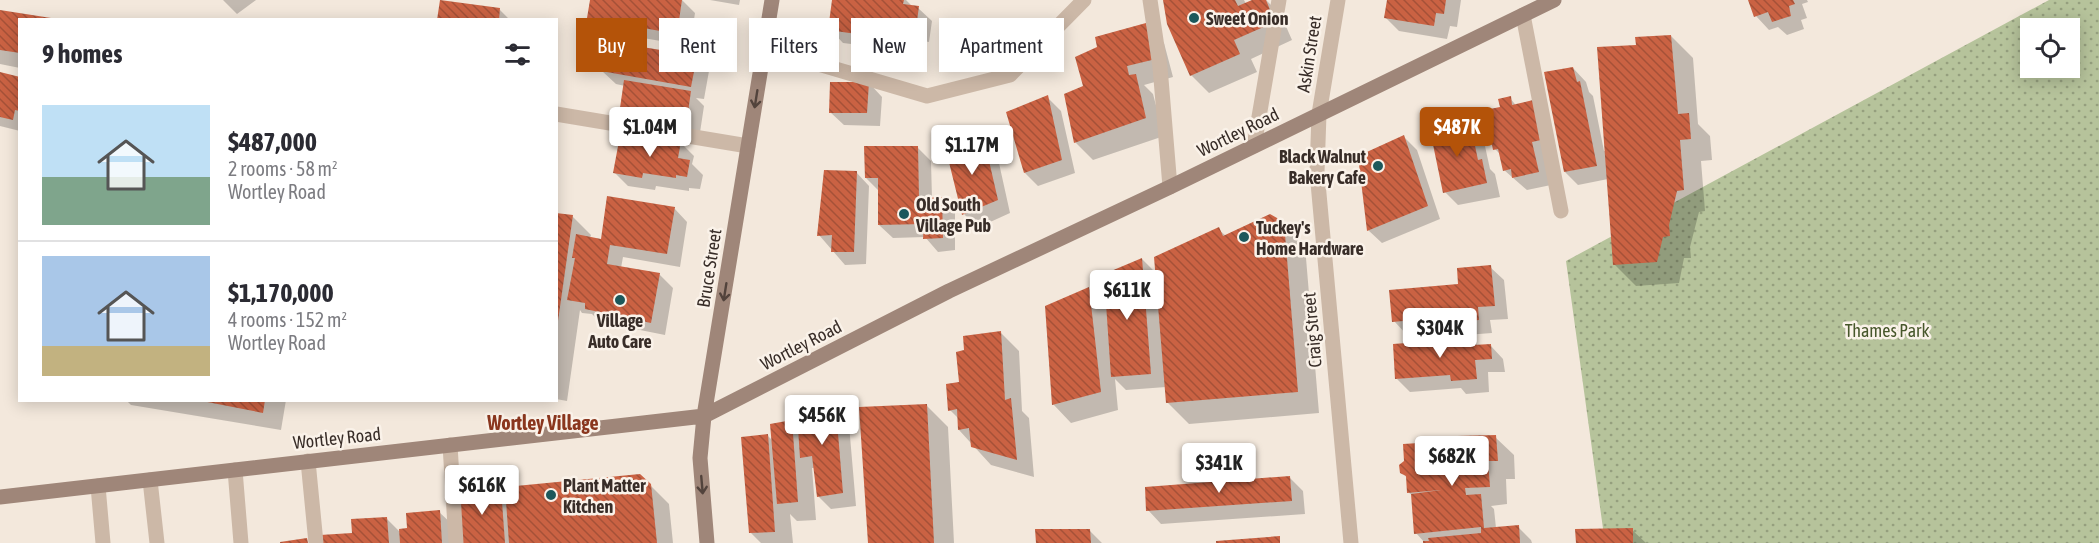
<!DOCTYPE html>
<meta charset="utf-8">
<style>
body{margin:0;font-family:"Asap Condensed",sans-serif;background:#f7f7f7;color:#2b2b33;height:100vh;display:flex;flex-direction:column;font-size:22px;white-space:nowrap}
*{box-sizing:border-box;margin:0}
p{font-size:20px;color:#7c7c81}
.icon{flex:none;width:33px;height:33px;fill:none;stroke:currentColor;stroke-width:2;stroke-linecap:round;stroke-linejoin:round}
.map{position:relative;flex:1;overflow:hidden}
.sheet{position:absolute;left:18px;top:18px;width:540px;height:384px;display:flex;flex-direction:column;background:#fff;border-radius:0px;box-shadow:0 3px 15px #0003}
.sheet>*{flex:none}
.guide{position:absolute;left:576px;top:18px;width:570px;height:54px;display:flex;gap:12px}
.tools{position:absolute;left:2020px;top:18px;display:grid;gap:12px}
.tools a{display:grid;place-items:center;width:60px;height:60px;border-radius:0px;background:#fff;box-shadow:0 3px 15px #0003;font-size:30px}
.price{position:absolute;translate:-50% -51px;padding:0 14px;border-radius:6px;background:#fff;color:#222;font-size:20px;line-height:39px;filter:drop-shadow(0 2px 3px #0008)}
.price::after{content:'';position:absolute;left:50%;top:36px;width:18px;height:14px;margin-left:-9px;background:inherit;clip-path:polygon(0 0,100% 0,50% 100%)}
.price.current{background:#b45309;color:#fff}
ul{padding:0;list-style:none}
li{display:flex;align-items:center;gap:18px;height:150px;padding:0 24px}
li+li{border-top:2px solid #e1e1e2}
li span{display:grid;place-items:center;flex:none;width:168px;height:120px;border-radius:0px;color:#555}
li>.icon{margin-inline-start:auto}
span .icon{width:72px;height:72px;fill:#fffc;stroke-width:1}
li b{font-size:26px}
h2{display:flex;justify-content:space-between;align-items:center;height:72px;padding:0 24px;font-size:26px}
.tag{padding:0 21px;border-radius:0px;background:#fff;box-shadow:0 3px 15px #0003;font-size:21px;line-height:54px}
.tag.current{background:#b45309;color:#fff}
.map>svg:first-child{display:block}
.park{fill:url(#park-dots);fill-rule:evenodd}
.shadow{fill:#0003}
.building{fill:url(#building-back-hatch)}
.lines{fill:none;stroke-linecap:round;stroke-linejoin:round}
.lane{stroke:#ccb8a7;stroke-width:15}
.street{stroke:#ccb8a7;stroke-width:15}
.secondary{stroke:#9f8679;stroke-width:15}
.oneway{stroke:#52433c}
.poi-dot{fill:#1c585b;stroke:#faf2e9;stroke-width:2}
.labels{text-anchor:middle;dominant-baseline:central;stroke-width:5;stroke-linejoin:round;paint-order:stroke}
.poi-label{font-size:18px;font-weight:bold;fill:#382d28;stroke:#faf2e9;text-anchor:start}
.street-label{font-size:18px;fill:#382d28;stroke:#faf2e9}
.park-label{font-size:18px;fill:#47572b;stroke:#faf2e9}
.neighbourhood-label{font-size:20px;font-weight:bold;fill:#8a361e;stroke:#faf2e9}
</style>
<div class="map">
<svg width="2099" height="543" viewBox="0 0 2099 543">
<defs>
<pattern id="park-dots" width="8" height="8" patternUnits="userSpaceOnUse" patternTransform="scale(1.5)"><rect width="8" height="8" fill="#b6c39b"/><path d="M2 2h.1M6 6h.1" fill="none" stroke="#959f7e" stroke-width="1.8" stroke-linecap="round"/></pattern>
<pattern id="building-back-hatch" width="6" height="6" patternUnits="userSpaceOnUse" patternTransform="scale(1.5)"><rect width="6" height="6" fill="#ca6243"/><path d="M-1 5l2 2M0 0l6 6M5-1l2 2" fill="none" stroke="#a55138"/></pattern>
</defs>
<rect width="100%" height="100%" fill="#f3e8dc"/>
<path class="park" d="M2049,0H2099V543H1605L1566,261ZM2031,28H2070V68H2031Z"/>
<path class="shadow" d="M223,0H256L237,14Z
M600,0H682L695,13L690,46L602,31L588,17Z
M710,0H740L739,5Z
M834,0H906L913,7L918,8L932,21L929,42L886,35L884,48L843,43L830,29Z
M1165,0H1244L1246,4L1256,0H1266L1281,15L1292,40L1251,59L1257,72L1209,93L1191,75Z
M1388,0H1461L1457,27L1450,26L1447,39L1399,31L1386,18Z
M1750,0H1807L1808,2L1802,4L1807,18L1801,20L1804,29L1787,35L1778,27L1769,30L1756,16Z
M500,10L510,20H439Z
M0,11L20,20V68L0,64Z
M1146,25L1164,43L1173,77L1144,85L1153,94L1164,136L1093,160L1075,142L1085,87Z
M1671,36L1693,58L1698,124L1710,136L1712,160L1701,161L1705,211L1699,212L1690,247L1691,258H1684L1679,283L1636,286L1614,264L1608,179L1578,185L1565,172L1573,68L1586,82L1589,92L1593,96L1604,151H1606L1638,46Z
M696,58L709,71L704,99L696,98L704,106L699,139L634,128L620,115L625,86L616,84L602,71Z
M0,74L20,78V131L0,126Z
M869,83L882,97L880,126L844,125L830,112Z
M1047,97L1061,111L1075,173L1038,186L1025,173L1008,113Z
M1510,98L1554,153L1551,185L1527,190L1504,170L1501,155L1495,149L1501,108Z
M1469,123L1483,137L1490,169L1495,174L1500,197L1458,205L1445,192Z
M1404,137L1417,150L1440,219L1382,243L1368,230Z
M983,140L997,154L1010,213L977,228L964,214L948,151Z
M681,143L694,156L692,164L703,175L700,189L689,188V191L656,186L655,190L628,186L615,173L633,145Z
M918,148L931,161L932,199H941L955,212V250L938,252L925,237L893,238L879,225L880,192L866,178Z
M856,172L869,186L866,264L845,265L819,235Z
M674,208L687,222L680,267L623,257L621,268L659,274L673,288L665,335L600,322L592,314L582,313L580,310L567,401L556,399V214L572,216L591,235L590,238L602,240Z
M1283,223L1305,246L1319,413L1189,424L1167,402L1166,387L1126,390L1115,379L1118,410L1071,423L1053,404L1089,289L1108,308L1142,259L1157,274L1218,229L1226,236Z
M1490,267L1504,280L1508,319L1490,320L1492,333L1453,336L1447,331L1407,335L1394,321Z
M1001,333L1019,351L1022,411L1029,418L1034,477L991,465L959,430V419L950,410L961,383L966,351Z
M1472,340L1478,346L1490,345L1503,359L1505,372H1488L1489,392L1466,394L1461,388L1410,392L1397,379Z
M126,400H286L281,430L131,405Z
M835,400L848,413L856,506L831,509L818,496L815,468H812L816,520L797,521L790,514L793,543H761L751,533L767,435L773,441L792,422L800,430Z
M926,405L948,427L954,543H870Z
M1495,437L1514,455L1515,479H1506L1507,504L1491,506L1494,509L1496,528L1518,527L1531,540L1532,543H1421H1425L1416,533L1413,496L1408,492L1407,478L1402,472Z
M640,475L669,504L673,543H464L500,490L507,497Z
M1290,478L1303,491L1305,514L1161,524L1148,510Z
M439,512L453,525L454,543H322L353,535L387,519L399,531L409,530Z
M1089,530L1102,543H1038Z
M1632,530L1646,543H1577Z"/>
<path class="building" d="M440,0L500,8L499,20H437Z
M590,0H682L677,34L587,18Z
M832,0H904L903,4L919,6L916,29L873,23L871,36L828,30Z
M1163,0H1235L1238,6L1252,0H1266L1275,22L1234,40L1240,54L1190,76L1167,24Z
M1387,0H1446L1444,14L1436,13L1434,26L1384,18Z
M1748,0H1793L1795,4L1789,6L1791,16L1772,22L1768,12L1754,17Z
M0,10L51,18V20H20V53L0,50Z
M1146,23L1156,59L1127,66L1129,75L1136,74L1146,118L1074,143L1064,94L1083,86L1075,57L1097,47L1095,37Z
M1671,35L1678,114L1689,113L1691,139L1680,140L1684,190L1677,191L1669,225L1670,236L1663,237L1657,262L1613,265L1597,47L1636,45L1635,37Z
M606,41L697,56L691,87L601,71Z
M1573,67L1577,82L1580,81L1597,166L1564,172L1544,72Z
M0,72L20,77V111L15,110L13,120L0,117Z
M624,80L691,91L686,126L619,115Z
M830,82H869L867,113H829Z
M1048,95L1062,160L1024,173L1006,112Z
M1511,96L1512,105L1533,100L1541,140L1532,142L1539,172L1512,178L1511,169L1503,171L1498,149L1493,150L1485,110L1500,107L1498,99Z
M1470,122L1478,160L1482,159L1487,183L1443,193L1430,130Z
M634,134L681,141L678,158L690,160L687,177L676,175V178L643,173L642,178L613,173L619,141L632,144Z
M1404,135L1428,206L1367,231L1358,156Z
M984,139L998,200L962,215L946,150Z
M864,146H918L919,198L942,197L943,238L923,239L924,224L878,225V178H865Z
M824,170L857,171L854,252H831L832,235L817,236Z
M607,196L675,207L667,254L610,245L607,264L660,273L651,323L585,309V303L567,300L575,258H572L576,234L601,239Z
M556,213L573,215L558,321H556Z
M1270,214L1284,222L1298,392L1166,403L1154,257L1219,227L1223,236Z
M1142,258L1151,374L1111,377L1104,274Z
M1491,265L1495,306L1478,307L1479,320L1438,324L1437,318L1392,322L1389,290L1458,284L1457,268Z
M1089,287L1101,392L1052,405L1045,306Z
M1001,331L1005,400L1011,398L1017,460L971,447L969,428L958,430L957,409L948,411L946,384L959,382L956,352L964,350L963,336Z
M1472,338L1473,345L1491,344L1492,359L1475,360L1477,379L1451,381L1450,375L1395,379L1393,344Z
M835,398L843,493L817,497L812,456L800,458L797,413Z
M197,400H265L263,413Z
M927,404L934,543H868L859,407Z
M792,420L798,502L777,504L770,424Z
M768,434L775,532L749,533L741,437Z
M1496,435L1498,461H1488L1490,487L1465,488L1466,495L1481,494L1484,528L1519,525L1520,543H1423V541H1429L1428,538L1481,533V527L1414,534L1411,494L1441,490L1407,493L1406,476L1400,473L1399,465L1404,461L1403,444L1419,443L1418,437Z
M640,474L651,484L657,543H509L505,487Z
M1290,476L1292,501L1146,511L1145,487Z
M501,488L505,543H462L458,492Z
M440,510L442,543H400L399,529L407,528L406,513Z
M387,517L389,543H321L320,535L352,533L351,519Z
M1633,528V543H1576L1575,529Z
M1035,529H1090L1091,543H1036Z
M1280,536V543H1216V541Z
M307,538L308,543H280V542Z"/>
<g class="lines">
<path class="lane" d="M1150,0L1160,67L1170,187
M1523,15L1561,211
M764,48L927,96L1010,75L1084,0
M556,114L748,146
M1254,146L1279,0
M450,445L456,543
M308,461L316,543
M235,470L241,543
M150,480L157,543
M98,486L103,543"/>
<path class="street" d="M1338,0L1319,114L1317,172L1351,543"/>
<path class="secondary" d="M0,497L704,416L949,291L1170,187L1554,0
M707,543L700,458L704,416L772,0"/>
</g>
<defs><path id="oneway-shaft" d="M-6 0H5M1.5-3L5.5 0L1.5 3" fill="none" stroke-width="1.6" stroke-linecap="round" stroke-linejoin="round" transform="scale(1.5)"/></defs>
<g class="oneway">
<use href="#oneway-shaft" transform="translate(756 99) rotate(99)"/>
<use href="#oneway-shaft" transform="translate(725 292) rotate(99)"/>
<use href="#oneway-shaft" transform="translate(702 485) rotate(85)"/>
</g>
<g class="poi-dot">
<circle cx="1194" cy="18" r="6"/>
<circle cx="1378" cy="166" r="6"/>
<circle cx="904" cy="214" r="6"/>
<circle cx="1244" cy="237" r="6"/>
<circle cx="620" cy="300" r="6"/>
<circle cx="551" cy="495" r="6"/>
</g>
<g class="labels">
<g class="poi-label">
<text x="1206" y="18">Sweet Onion</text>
<text x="1366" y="156" text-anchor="end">Black Walnut<tspan x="1366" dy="21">Bakery Cafe</tspan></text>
<text x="916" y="204">Old South<tspan x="916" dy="21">Village Pub</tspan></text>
<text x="1256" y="227">Tuckey's<tspan x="1256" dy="21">Home Hardware</tspan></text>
<text x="620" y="320" text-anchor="middle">Village<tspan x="620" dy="21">Auto Care</tspan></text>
<text x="563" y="485">Plant Matter<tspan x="563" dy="21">Kitchen</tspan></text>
</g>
<g class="street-label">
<text transform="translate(1309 54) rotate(-81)">Askin Street</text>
<text transform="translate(1238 132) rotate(-26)">Wortley Road</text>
<text transform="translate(709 268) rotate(-81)">Bruce Street</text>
<text transform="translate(1312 330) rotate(-95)">Craig Street</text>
<text transform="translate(801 345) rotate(-27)">Wortley Road</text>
<text transform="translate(337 438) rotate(-6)">Wortley Road</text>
</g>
<g class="park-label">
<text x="1887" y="330">Thames Park</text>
</g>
<g class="neighbourhood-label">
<text x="543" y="422">Wortley Village</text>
</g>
</g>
</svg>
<div class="tools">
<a><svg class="icon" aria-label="locate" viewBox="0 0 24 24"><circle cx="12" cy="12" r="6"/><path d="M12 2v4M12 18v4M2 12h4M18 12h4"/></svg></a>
</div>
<b class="price" style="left:650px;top:158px">$1.04M</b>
<b class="price current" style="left:1457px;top:158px">$487K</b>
<b class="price" style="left:972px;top:176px">$1.17M</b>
<b class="price" style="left:1127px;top:321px">$611K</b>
<b class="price" style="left:1440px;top:359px">$304K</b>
<b class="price" style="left:822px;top:446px">$456K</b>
<b class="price" style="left:1452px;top:487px">$682K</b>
<b class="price" style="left:1219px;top:494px">$341K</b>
<b class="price" style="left:482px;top:516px">$616K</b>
<div class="guide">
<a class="tag current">Buy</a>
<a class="tag">Rent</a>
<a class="tag">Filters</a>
<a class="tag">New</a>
<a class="tag">Apartment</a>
</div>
<section class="sheet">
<h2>9 homes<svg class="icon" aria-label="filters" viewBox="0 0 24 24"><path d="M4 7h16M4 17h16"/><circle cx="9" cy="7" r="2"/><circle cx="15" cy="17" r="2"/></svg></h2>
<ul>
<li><span style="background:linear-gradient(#bfe0f5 60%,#7fa58c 0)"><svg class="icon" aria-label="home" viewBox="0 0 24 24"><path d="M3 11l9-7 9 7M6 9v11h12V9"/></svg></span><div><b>$487,000</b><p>2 rooms · 58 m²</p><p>Wortley Road</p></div></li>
<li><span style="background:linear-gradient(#a9c7e8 75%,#c2b280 0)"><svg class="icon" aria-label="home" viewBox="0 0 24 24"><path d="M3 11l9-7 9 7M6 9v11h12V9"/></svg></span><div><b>$1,170,000</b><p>4 rooms · 152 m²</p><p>Wortley Road</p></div></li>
</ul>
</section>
</div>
